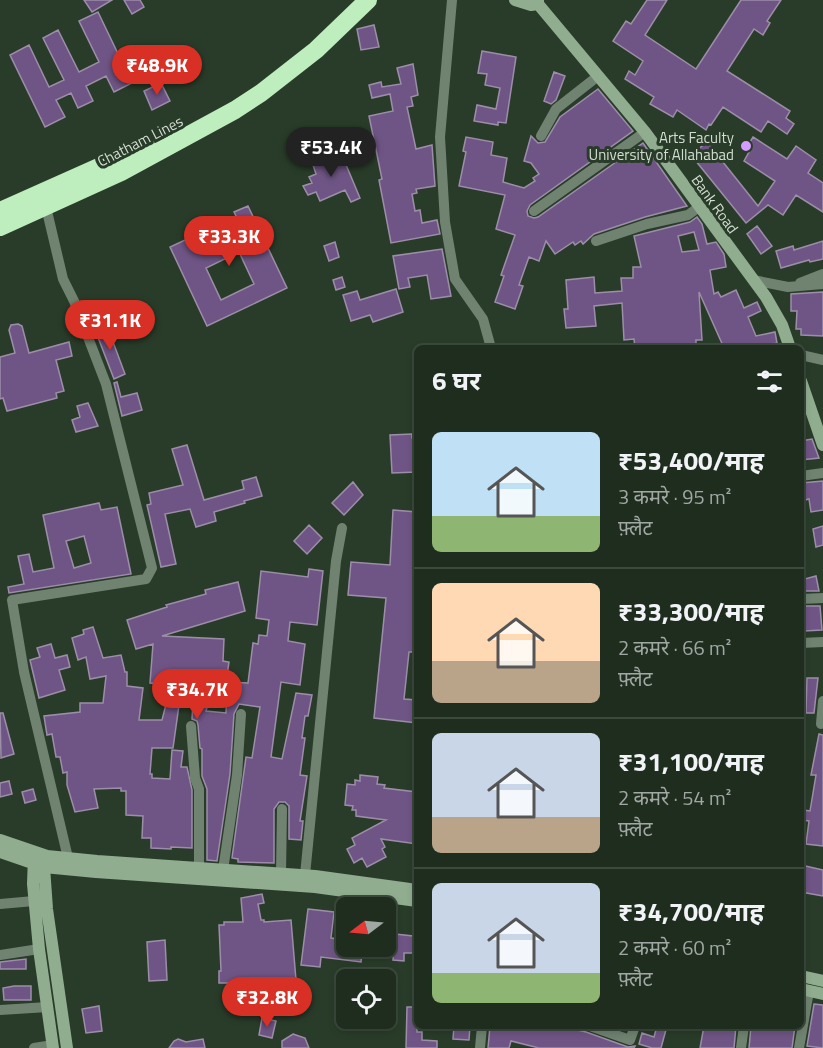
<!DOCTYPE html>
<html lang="hi">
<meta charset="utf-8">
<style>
body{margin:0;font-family:"Titillium Web","Noto Sans Devanagari",sans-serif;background:#2c392c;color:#f1f3f6;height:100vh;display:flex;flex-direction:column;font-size:22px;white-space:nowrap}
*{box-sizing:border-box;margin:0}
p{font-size:20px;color:#a1a8a4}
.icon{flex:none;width:33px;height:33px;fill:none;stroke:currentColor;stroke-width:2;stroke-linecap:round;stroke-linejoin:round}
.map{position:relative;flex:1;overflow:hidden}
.drawer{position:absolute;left:414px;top:345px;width:390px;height:684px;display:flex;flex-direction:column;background:#1f2d1f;border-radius:9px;box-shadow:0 3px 9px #0003,0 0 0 2px #3c493d}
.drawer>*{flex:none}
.needle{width:39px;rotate:254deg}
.tools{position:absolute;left:336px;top:897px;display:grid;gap:12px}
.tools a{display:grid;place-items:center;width:60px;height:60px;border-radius:9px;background:#1f2d1f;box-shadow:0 3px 9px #0003,0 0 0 2px #3c493d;font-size:30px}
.price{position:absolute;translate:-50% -51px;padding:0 14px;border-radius:21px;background:#d93025;color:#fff;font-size:20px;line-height:39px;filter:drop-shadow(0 2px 3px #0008)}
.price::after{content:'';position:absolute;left:50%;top:36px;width:18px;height:14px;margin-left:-9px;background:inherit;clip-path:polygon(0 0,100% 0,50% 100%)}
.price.active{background:#222;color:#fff}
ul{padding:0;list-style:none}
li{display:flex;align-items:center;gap:18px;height:150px;padding:0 18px}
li+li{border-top:2px solid #3c493d}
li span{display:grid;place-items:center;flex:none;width:168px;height:120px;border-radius:9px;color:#555}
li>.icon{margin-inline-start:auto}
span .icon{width:72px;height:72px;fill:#fffc;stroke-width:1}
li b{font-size:26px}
h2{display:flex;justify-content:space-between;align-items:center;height:72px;padding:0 18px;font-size:26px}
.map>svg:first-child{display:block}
.building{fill:#6f5585;stroke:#9c8ea8;stroke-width:1.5;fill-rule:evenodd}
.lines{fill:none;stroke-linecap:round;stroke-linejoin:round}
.street{stroke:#708370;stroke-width:10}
.secondary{stroke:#90ae8f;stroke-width:12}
.highway{stroke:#beeebe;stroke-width:18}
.poi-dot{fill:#d29dfd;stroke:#293c29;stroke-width:2}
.labels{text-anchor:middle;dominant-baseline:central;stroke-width:6;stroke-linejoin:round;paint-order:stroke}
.poi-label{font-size:15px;fill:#d2ddd1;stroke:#293c29;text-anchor:end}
.street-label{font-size:15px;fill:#d2ddd1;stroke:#293c29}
</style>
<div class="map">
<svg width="823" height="1048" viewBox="0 0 823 1048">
<rect width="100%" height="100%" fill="#293c29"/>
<path class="building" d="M84,0H112L92,12Z
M124,0H140L144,7L132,14Z
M647,0H667L645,35L696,69L741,0H781L767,21L770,23L763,35L754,29L727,71L790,111L786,118L794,124L787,134L768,121L761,132L723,107L711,125L709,124L706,130L677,110L673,117L650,104L654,97L625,79L629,71L635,75L643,61L613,41L626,21L631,24Z
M98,12L132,83L114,92L106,76L86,86L93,101L78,108L71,93L56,100L65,117L45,127L10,55L29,45L49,87L64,80L43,38L58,30L79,72L99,62L79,21Z
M374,25L379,47L361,50L357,29Z
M482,51L516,57L506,123L498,122V125L474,121L477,105L496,109L500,88L485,85L487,74L478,73Z
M413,64L418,95L411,97L413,106L407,107L416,149L432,145L435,186L416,189L417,193L412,194L415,211L420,210L422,223L437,220L440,234L391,243L379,180L382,179L369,116L393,111L390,94L372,98L369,85L381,82L382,87L401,84L397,68Z
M554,72L565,76L556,100L551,104L544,101Z
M161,83L170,101L152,110L144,91Z
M598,89L633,131L530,205L527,211L528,216L534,218L538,217L643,143L687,206L645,217L594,234L583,244L581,241L575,245L573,242L555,254L546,241L539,261L529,257L519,285L523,286L515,309L495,302L504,276L501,275L515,235L496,229L505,195L459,186L466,152L463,151L466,137L493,142L491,155L507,158L503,182L524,188L535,181L533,178L539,174L531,163L524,161L531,136L538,143L545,142L560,117Z
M753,137L787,159L796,146L816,160L808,173L823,183V212L796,195L783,215L768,205L746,223L691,155L707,142L758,206L775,181L744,161L749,152L745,150Z
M332,148L338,162L344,160L360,198L351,202L345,190L320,201L316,192L308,195L303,186L312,183L309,177L316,174L313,165L321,162L317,155Z
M248,206L287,288L207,326L170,247L236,216L234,212ZM239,252L254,284L221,300L206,268Z
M697,217L702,224L707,244L716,242L724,254L726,267L710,270L714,294L718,292L721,297L736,290L744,308L757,302L761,311L748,317L756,336L775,332L777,343L769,345L770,348H724L699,292L702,340H696V348H635L634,339L624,340L622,303L594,306L596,326L566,328L564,309H568L566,280L594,277L595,293L622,291L621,278H633V267H641L634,236L690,222ZM694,232L699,250L682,252L678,236Z
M757,226L772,246L761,254L747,234Z
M823,241V259L810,262L809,260L781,268L776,251L793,246L794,250Z
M335,242L339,257L329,261L324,246Z
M442,249L451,296L431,299L427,275L408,278L410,287L399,289L393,256Z
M342,277L345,287L336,290L333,280Z
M396,289L403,312L373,322L370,315L351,321L343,295L357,291L360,300Z
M823,292V336L801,335V329H796L797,311H791V294Z
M106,323L125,374L114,379L94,327Z
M18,324L22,326L29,353L69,342L72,356L56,360L64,391L56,393L57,398L7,411L3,398L0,399V357L15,353L9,330L11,325Z
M117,382L121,397L137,393L142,410L122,416L114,383Z
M88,403L98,426L76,432L72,420L80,417L77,406Z
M412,434V438L417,439V472L392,473L390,435Z
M812,439L819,458L801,460V441Z
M187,445L204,500L244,489L242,481L256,477L262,496L244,501L245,503L214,512L216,521L196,527L190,509L165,514L176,564L161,567L147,505L151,504L149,493L183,485L172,449Z
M823,481V510L811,512L809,499L801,501V483Z
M353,482L363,495L344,515L332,503Z
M99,503L101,510L117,507L131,574L9,593L8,587L24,584L18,556L29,554L33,572L54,568L43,515ZM84,536L91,563L74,568L66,541Z
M393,510L417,512V652H409L404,699L417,700V723L374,718L386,598L348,595L351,562L390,565Z
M309,525L322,538L307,554L294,541Z
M823,526V545L816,547L813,529Z
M309,569L323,571L317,625L290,622L288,641L305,644L300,685L281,682L271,757L282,759L296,693L312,695L308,716H305L302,738H305L300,775L307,776L300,821H303L301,840L289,839V806L285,802H279L274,809V863L238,862V859L232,858L246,757L252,758L260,707L239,704L234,714L230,774L217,861L207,860V789L202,776V749L200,748L198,725L197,721L192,719L194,685L182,684L173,748H152L150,774H152V778L170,779L172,750L183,751L181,767H187L192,790V848L171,847V849L151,848V838H142L143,816L126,815V791H121V788L94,789L98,808L75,812L67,785V772L63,773L60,757H56L52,734L47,735L44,716L80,712V703H103L106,676L90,679L86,657L78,660L72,638L84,634L83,630L93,627L103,658L121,655L125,672H127V686L143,688L139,720H162L171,685L150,683L153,644L136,649L127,620L167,607L166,605L206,594L205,590L238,582L245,611L162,636L224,639L223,661L229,662L226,682L248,683L253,643L258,644L259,635L267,636L269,620L256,618L261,571L308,577ZM212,689L227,692L226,713L206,711Z
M816,576L819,591H801V580Z
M802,606H820L822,630L804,631Z
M51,644L55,658L67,655L70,667L59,670L65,690L39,698L30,660L40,657L37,648Z
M807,678H818L814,713H806Z
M0,713H3L14,754L1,758Z
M819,734L823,735V846L806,844L809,821L802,820L804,810L810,811L816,775H811Z
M360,775L378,777L377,784L385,785L384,788L417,792V844L381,839L385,847L382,849L386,857L367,867L362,858L354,863L347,849L355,845L352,838L386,820L356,816V810H352L353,806L345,805L347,784L355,785V780L360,781Z
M9,781L12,794L0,797V783Z
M33,789L36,800L25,803L22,792Z
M801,865L823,870V896L801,892Z
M262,894L264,903L258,904L261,920H264V922L291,920L297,992L295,993V995L273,996L272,986L255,987L257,1009H249L248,1000L231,1001L229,983H219V971H221L219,925H224V922H243L241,898Z
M308,909L334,912L331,938L346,940V946H363L361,962L321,957L320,967L301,965Z
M395,934L413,936V941L417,942V953H404V961L393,960Z
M165,940L167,980L149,981L147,942Z
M26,959V969H0V962Z
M14,986H31V1000H4L3,988Z
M814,1004L823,1005V1048L807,1046Z
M99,1006L102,1031L86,1033L82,1009Z
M407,1007H417V1032H422V1040L437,1041V1048H406Z
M262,1018L276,1021L272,1038L259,1035Z
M454,1026H470L469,1040L453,1039Z
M490,1026H552L565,1029V1027L586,1032L628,1047L635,1046L634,1048H539L511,1041L509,1048H488Z
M657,1026H667L661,1048H652L639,1044L642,1033L654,1037Z
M704,1026H736L734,1048H700Z
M751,1026H795L792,1048H749Z
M293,1034L305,1038L309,1048H282V1041Z
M178,1039L186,1042L203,1039L205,1048H169L174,1041Z"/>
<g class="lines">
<path class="street" d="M452,0L440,137L445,222L455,279L483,319L491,348
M541,136L556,109L598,76
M46,207L63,279L74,301L106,384L152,568L146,579L12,600L24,672L68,858
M534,211L645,132
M596,241L647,224L688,215L699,207
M753,280L788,287L823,284
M800,283L823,274
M801,355L823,360
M801,476L823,473
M801,599L823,598
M801,643L823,642
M821,724L823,701
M191,726L195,778L199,789V868
M223,870L237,775L241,714
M281,874L282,809
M305,875L336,561L342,528
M0,904L34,901
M0,955L39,949
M0,1010L48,1007
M590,1026L630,1040L635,1026
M34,1048L53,1045
M480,1048L482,1026
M741,1048L744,1026
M799,1048L809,991"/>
<path class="secondary" d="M515,0L531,5L538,4
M538,0V4L645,132L766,297L782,325L790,348
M801,381L823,445
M0,840L47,856L97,861L315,876L417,890
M0,852L44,867L96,872L315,887L417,901
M34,856L33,884L39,949L53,1048
M46,860L44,867L47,909L67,1048
M801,976L823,981
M801,989L823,994"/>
<path class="highway" d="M0,211L146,146
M0,227L121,172L235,110L261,93L316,50L368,0"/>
</g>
<circle class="poi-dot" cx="746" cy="146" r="6"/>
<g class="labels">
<g class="poi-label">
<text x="734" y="137">Arts Faculty<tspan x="734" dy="17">University of Allahabad</tspan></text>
</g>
<g class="street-label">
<text transform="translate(140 141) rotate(-27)">Chatham Lines</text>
<text transform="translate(715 204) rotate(54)">Bank Road</text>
</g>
</g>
</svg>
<div class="tools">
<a><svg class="needle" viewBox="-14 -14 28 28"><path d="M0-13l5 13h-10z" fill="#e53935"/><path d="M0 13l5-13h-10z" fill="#a1a8a4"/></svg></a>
<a><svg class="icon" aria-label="locate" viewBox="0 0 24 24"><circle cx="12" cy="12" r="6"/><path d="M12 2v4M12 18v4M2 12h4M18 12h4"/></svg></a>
</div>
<b class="price" style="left:157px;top:96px">₹48.9K</b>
<b class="price active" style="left:331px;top:178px">₹53.4K</b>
<b class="price" style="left:229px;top:267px">₹33.3K</b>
<b class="price" style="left:110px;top:351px">₹31.1K</b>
<b class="price" style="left:197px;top:720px">₹34.7K</b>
<b class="price" style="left:267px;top:1028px">₹32.8K</b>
<section class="drawer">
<h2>6 घर<svg class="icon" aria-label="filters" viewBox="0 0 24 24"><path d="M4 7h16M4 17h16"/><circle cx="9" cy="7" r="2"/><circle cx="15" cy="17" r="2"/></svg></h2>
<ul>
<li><span style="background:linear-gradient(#bfe0f5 70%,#8fb573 0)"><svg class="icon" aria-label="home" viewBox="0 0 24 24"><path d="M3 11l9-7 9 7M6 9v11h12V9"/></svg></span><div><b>₹53,400/माह</b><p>3 कमरे · 95 m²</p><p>फ़्लैट</p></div></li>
<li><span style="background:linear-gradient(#ffd9b3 65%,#b9a48a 0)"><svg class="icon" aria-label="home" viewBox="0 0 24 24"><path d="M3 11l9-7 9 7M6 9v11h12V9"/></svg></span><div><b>₹33,300/माह</b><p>2 कमरे · 66 m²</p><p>फ़्लैट</p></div></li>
<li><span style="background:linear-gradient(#c9d6e8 70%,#b9a48a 0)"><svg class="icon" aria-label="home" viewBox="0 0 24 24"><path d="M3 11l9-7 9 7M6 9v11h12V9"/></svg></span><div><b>₹31,100/माह</b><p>2 कमरे · 54 m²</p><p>फ़्लैट</p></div></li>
<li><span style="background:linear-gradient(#c9d6e8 75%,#8fb573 0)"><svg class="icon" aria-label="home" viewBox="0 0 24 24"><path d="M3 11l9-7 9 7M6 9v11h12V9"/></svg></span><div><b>₹34,700/माह</b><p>2 कमरे · 60 m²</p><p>फ़्लैट</p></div></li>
</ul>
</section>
</div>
